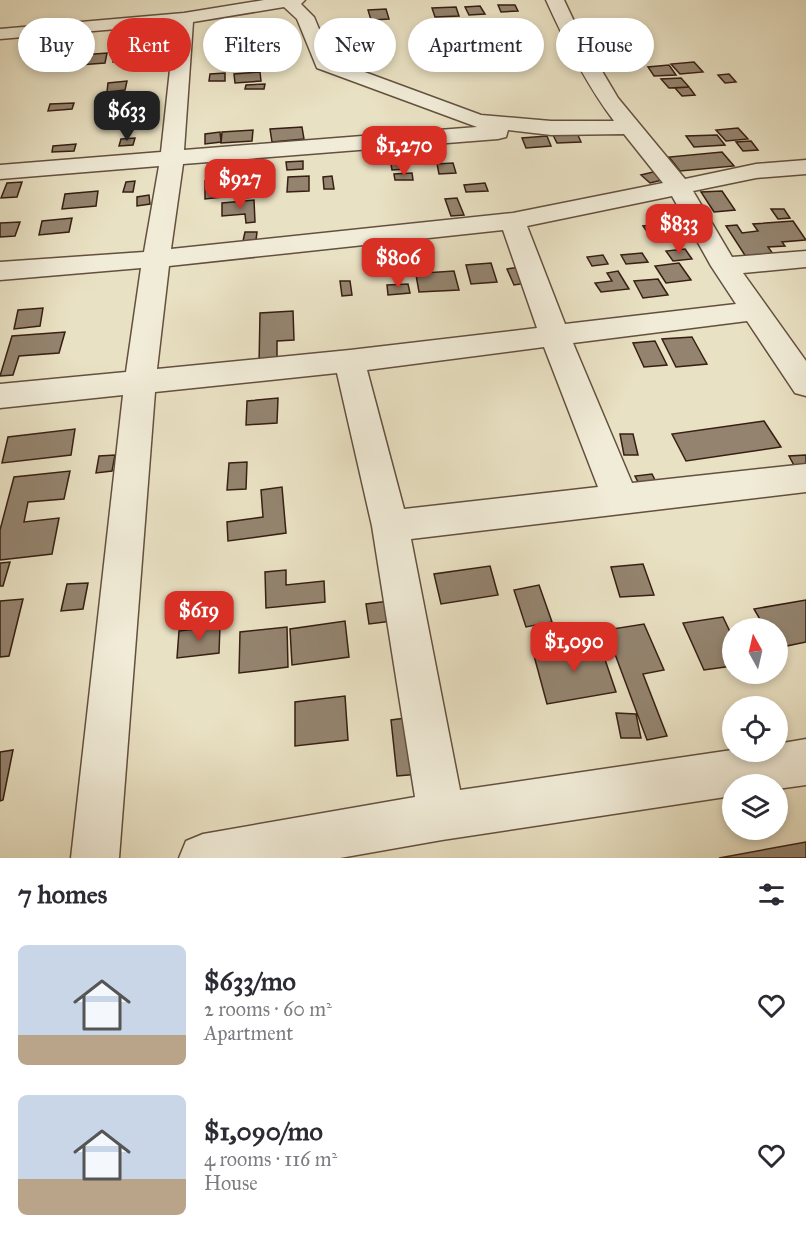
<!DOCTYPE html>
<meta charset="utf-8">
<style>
body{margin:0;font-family:"IM FELL Great Primer",serif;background:#f7f7f7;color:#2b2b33;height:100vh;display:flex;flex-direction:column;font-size:22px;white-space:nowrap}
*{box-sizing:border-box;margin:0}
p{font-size:20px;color:#7c7c81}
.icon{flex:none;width:33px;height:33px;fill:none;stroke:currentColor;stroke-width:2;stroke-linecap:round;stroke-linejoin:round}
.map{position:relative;height:858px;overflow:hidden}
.panel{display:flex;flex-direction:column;background:#fff;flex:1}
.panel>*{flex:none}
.hud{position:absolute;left:18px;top:18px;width:771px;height:54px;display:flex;gap:12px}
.needle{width:39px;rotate:352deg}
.tools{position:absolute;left:722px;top:618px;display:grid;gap:12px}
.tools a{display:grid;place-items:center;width:66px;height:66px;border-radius:50%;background:#fff;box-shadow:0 3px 9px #0003;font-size:30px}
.price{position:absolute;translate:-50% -51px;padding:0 14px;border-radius:12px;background:#d93025;color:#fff;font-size:20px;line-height:39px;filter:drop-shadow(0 2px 3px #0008)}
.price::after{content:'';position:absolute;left:50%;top:36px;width:18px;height:14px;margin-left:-9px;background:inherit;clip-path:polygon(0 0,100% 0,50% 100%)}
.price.on{background:#222;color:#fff}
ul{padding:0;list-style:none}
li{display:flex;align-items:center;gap:18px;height:150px;padding:0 18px}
li span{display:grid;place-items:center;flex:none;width:168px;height:120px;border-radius:9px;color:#555}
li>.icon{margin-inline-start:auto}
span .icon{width:72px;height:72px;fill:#fffc;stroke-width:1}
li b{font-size:26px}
h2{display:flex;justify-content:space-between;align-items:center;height:72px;padding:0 18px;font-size:26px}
.pill{padding:0 21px;border-radius:27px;background:#fff;box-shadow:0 3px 9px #0003;font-size:21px;line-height:54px}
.pill.on{background:#d93025;color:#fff}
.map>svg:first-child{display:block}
.building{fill:#94846f;stroke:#371f13;stroke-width:1.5}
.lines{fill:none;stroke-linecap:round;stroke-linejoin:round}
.minor-casing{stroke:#64503f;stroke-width:3}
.minor{fill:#f1ecd8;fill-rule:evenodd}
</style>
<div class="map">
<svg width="806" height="858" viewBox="0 0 806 858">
<rect width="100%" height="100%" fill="#e9e1c3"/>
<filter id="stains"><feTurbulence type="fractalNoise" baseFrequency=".00333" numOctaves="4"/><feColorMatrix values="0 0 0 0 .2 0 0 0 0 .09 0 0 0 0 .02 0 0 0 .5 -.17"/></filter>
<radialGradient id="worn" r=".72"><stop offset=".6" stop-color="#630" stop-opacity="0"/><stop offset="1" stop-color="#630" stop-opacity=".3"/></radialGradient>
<path class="building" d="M498,5H515L518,11L501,12Z
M480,6L485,14L469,15L465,7Z
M456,7L459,16L435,17L432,8Z
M386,9L389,19L371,20L368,10Z
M164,23L163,31L145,33L147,24Z
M636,23L643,33H624L617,24Z
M372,40L374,49L350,50L348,41Z
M142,50L141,61L113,62L115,52Z
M107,53L105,63L79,65L81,55Z
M274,58H286V67L265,68L264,64L274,63Z
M694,62L703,72L680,74L671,64Z
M669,65L676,75L654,76L648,67Z
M260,72L261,81L235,83L234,74Z
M225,73V81H209L210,74Z
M729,74L736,82L725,83L718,75Z
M681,78L689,87L669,88L661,79Z
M127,81L125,90L107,92L108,83Z
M265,84L264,89H245L246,85Z
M689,87L695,95L682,96L675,88Z
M74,103L72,109L48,111L50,104Z
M302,127L304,139L272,142L270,129Z
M738,128L748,139L726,141L716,130Z
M253,130L252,141L221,143L222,132Z
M220,132L221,142L205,144V134Z
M577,133L581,142L557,143L553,135Z
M717,135L725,145L694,147L686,136Z
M547,136L551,146L526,148L522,138Z
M135,138L133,145L119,146L121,139Z
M751,141L758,150L743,151L736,142Z
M76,144L74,151L52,152L53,146Z
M402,152L406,169L392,170L389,153Z
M722,152L734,166L680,171L669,157Z
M303,161V169L287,170L286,162Z
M453,163L456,173L439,174L437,164Z
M256,172H266L265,185H256Z
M653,172L662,180L650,183L641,175Z
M412,173L413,180H395L394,174Z
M309,176V191L287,192L288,177Z
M332,176L334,189H324L323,177Z
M231,179L232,196L205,199V181Z
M135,181L133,192H123L126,182Z
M22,182L17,197L1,198L7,183Z
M485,183L488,191L466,192L464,185Z
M253,187L255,197L244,198L243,188Z
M98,191L96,206L62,209L65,194Z
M722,191L735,210L714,212L701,192Z
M149,195L150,204L137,206V197Z
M457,198L464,215L451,216L445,199Z
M254,200L255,222L246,223L245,214L222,216V203Z
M771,209H784L790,218L778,219Z
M72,218L69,232L39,235L42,221Z
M793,221L806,240L782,242L785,246L768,247L778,261L750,263L726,226L737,225L742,233L758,231L753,224Z
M20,222L15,236L0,237V223Z
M667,224L674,233L650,236L643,226Z
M245,232H257L256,240L243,241Z
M685,249L692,259L673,261L666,251Z
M420,251L424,273L454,271L459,290L419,292L412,252Z
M642,253L648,262L626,264L621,255Z
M603,255L608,264L592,266L587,257Z
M491,263L497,282L471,284L466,265Z
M679,263L691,280L666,283L655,266Z
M520,267L527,283L514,285L507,269Z
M618,271L629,289L601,292L595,283L612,281L607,273Z
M658,279L668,295L643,298L634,281Z
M340,281H350L352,295L342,296Z
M408,284L410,293L388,295L387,285Z
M43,308L40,326L14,329L18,310Z
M293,311L294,340L277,341V363L259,365L260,313Z
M65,332L59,353L19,356L13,375L0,376L12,336Z
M692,337L707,364L676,367L662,339Z
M655,341L667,365L644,367L633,343Z
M278,398L277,423L246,425L247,401Z
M764,421L781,447L686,461L672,434Z
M75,429L71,455L2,463L8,437Z
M620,434H633L638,455H624Z
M115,455L112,471L96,473L99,456Z
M806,455V468L796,469L789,456Z
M247,462L246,489L227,490L229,463Z
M70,471L64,499L28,502L24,522L59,518L52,554L0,560V530L14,477Z
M652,474L659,488L642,490L635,476Z
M282,487L286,533L228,541L227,522L263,517L261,490Z
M10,562L3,586H0V563Z
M643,564L654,595L620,597L611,567Z
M490,566L498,595L441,604L434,574Z
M286,570V585L324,581L325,602L266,608L265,572Z
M88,583L83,609L61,611L67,584Z
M539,585L552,622L526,627L514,590Z
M23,599L9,656L0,657V601Z
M806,600V642L777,648V628H765L754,609Z
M389,601L392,621L369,624L366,604Z
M723,617L732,636V666L704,670L683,623Z
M345,621L349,657L292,665L290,629Z
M644,624L664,670L643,674L667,736L647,740L606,630Z
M220,626L219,653L177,658L179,631Z
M287,627L288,667L239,673L240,632Z
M599,642L616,692L547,704L533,652Z
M345,696L348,740L295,746V702Z
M616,713L636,714L641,738H621Z
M413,717L420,774L397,776L391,720Z
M13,750L3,800L0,801V752Z
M806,842V858H719Z"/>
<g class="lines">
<g class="minor-casing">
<path id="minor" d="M264,0H305L301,4L314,17L332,60L481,115L551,121H614C586,84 565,42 546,0H564L580,34L618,98L685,179L756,164L806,160V174L756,178L693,191L732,257L806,251V267L743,273L806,361V396L795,393L747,321L573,343L632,483L806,464V492L411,539L460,790L732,750L777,752V744L806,739V785L777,789V784H732V796L442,840L340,858H179L186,841L203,834L415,797L372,526L337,373L155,392L119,858H71L123,395L0,408V384L126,372L141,268L0,280V262L144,252L159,166L0,179V165L161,152L175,24L0,39V29L184,13ZM284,7L297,19L317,68L477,127L184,150L193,22ZM508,130L551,135L624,134L663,183L513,213L171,249L183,164L498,139L506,137ZM672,196L711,266L736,304L565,324L527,226ZM503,230L537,328L350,350L157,369L169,266ZM544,347L598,487L404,509L367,370Z"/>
</g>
<use href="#minor" class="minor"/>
</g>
<rect width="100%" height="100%" filter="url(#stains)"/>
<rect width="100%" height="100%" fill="url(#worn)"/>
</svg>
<div class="tools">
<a><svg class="needle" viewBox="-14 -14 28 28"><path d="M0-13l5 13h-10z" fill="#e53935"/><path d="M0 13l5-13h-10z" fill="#7c7c81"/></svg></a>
<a><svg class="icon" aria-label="locate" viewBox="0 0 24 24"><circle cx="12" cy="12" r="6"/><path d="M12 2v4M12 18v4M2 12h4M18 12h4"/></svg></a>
<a><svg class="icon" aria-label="layers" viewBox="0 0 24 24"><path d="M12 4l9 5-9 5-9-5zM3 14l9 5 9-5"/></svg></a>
</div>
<b class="price on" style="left:127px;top:142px">$633</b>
<b class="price" style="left:404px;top:177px">$1,270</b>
<b class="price" style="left:240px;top:210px">$927</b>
<b class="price" style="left:679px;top:255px">$833</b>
<b class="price" style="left:398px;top:289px">$806</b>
<b class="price" style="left:199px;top:642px">$619</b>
<b class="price" style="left:574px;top:673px">$1,090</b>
<div class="hud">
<a class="pill">Buy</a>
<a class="pill on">Rent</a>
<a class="pill">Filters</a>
<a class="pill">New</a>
<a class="pill">Apartment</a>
<a class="pill">House</a>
</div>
</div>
<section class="panel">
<h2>7 homes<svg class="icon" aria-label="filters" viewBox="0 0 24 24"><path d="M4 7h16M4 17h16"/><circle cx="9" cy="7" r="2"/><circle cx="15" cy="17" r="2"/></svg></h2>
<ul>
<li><span style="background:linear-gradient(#c9d6e8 75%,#b9a48a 0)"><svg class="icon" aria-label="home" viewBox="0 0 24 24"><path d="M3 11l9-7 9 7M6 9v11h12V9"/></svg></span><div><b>$633/mo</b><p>2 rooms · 60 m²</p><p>Apartment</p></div><svg class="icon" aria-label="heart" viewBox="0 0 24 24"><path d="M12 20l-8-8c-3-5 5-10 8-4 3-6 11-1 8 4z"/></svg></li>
<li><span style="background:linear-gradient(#c9d6e8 70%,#b9a48a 0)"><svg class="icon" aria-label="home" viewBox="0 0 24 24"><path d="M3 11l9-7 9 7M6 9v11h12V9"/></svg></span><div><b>$1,090/mo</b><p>4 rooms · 116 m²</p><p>House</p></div><svg class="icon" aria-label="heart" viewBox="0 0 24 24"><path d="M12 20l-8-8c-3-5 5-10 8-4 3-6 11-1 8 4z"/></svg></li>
</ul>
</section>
